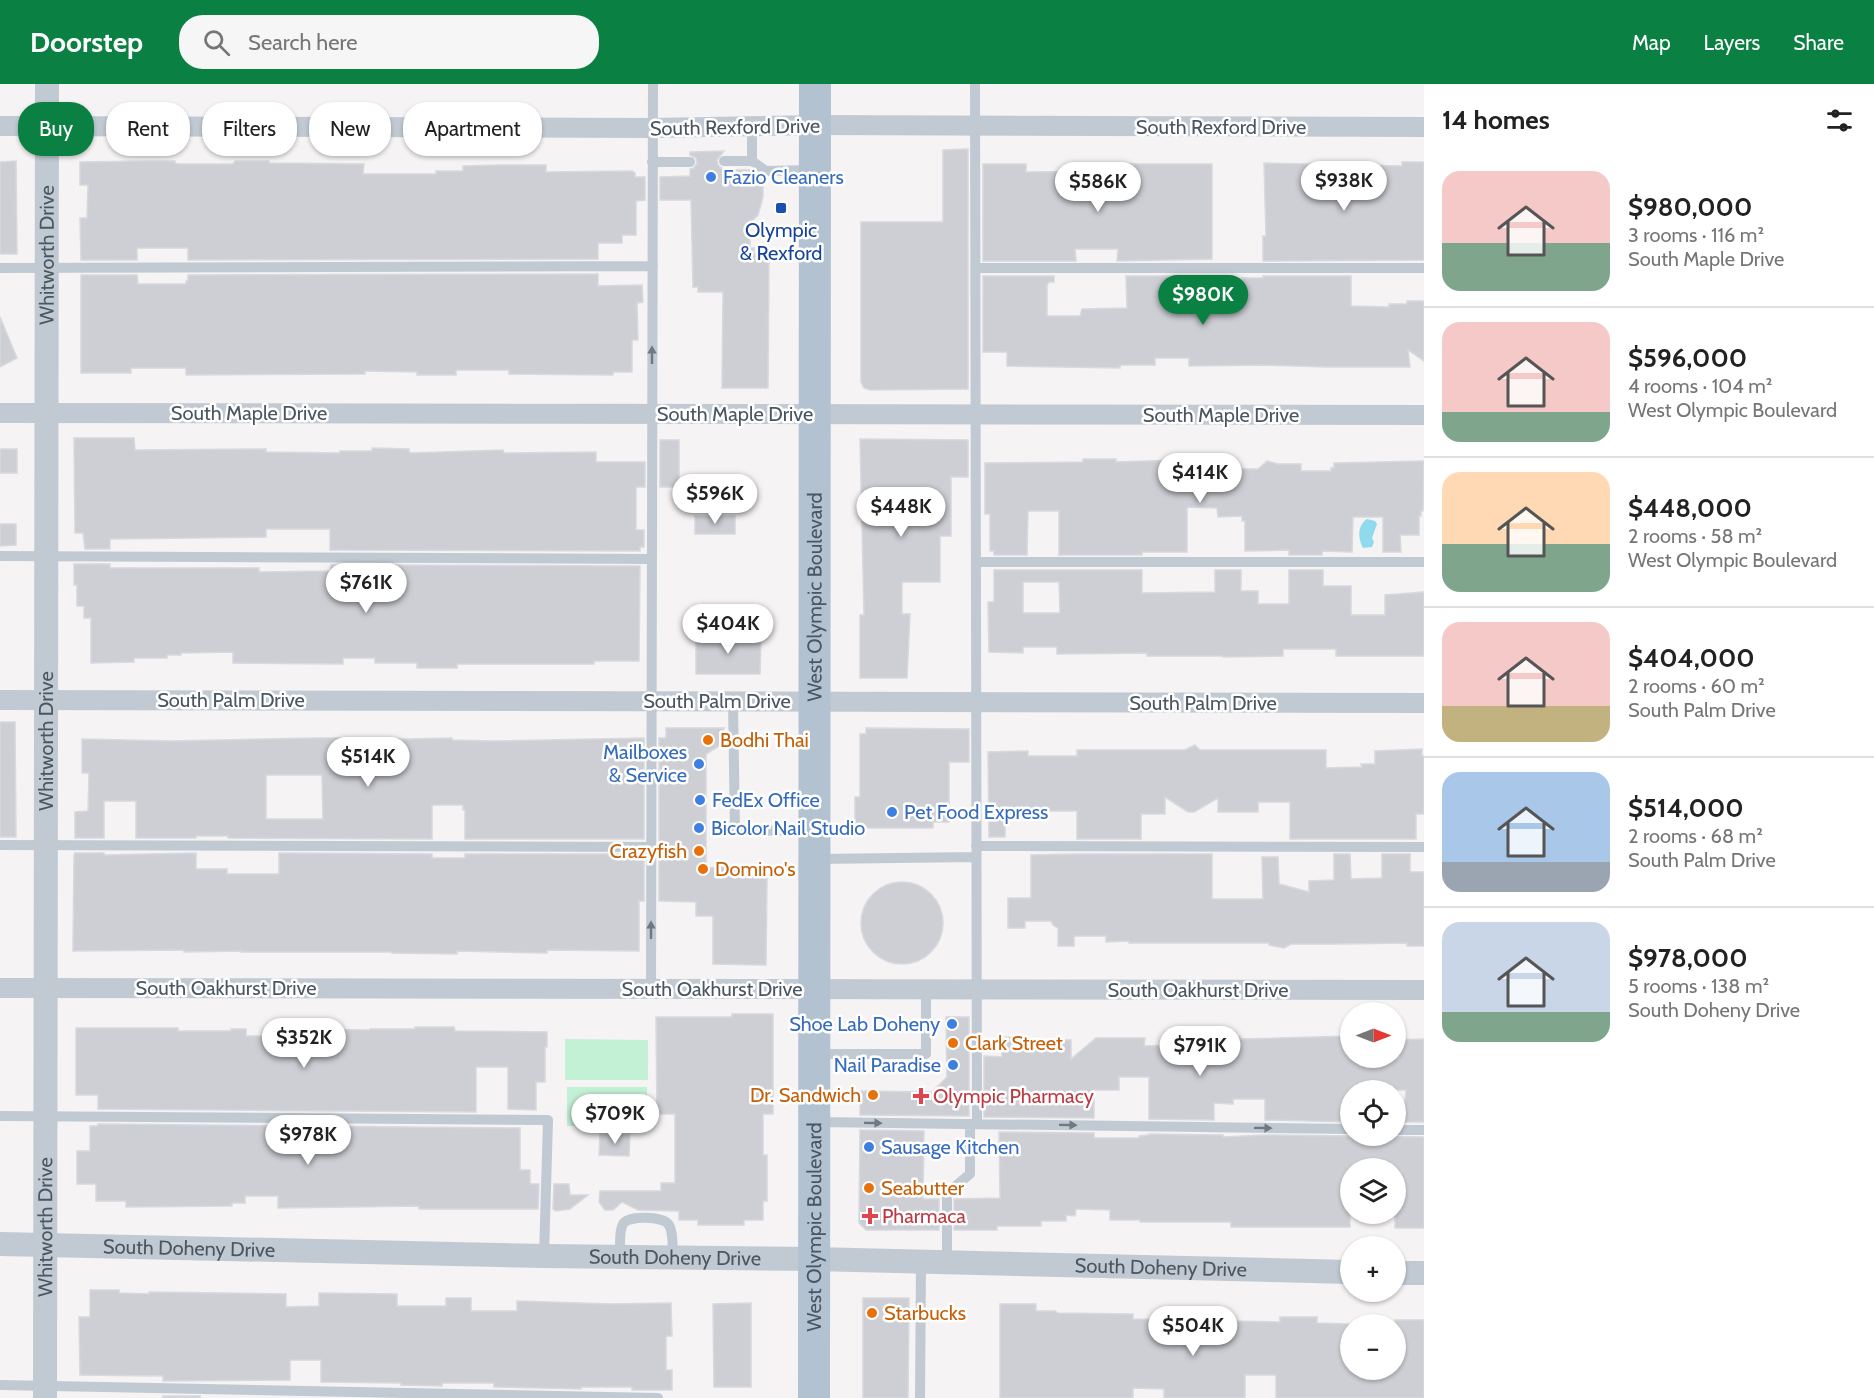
<!DOCTYPE html>
<meta charset="utf-8">
<style>
body{margin:0;font-family:Cabin,sans-serif;background:#f6f6f6;color:#222;height:100vh;display:flex;flex-direction:column;font-size:22px;white-space:nowrap}
*{box-sizing:border-box;margin:0}
p{font-size:20px;color:#767676}
.icon{flex:none;width:33px;height:33px;fill:none;stroke:currentColor;stroke-width:2;stroke-linecap:round;stroke-linejoin:round}
.map{position:relative;flex:1;overflow:hidden}
.panel{display:flex;flex-direction:column;background:#fff;width:450px}
.panel>*{flex:none}
.guide{position:absolute;left:18px;top:18px;width:570px;height:54px;display:flex;gap:12px}
.needle{width:39px;rotate:90deg}
.buttons{position:absolute;left:1340px;top:918px;display:grid;gap:12px}
.buttons a{display:grid;place-items:center;width:66px;height:66px;border-radius:50%;background:#fff;box-shadow:0 2px 4px #0004;font-size:30px}
.price{position:absolute;translate:-50% -51px;padding:0 14px;border-radius:21px;background:#fff;color:#222;font-size:20px;line-height:39px;filter:drop-shadow(0 2px 3px #0008)}
.price::after{content:'';position:absolute;left:50%;top:36px;width:18px;height:14px;margin-left:-9px;background:inherit;clip-path:polygon(0 0,100% 0,50% 100%)}
.price.current{background:#0b8043;color:#fff}
ul{padding:0;list-style:none}
li{display:flex;align-items:center;gap:18px;height:150px;padding:0 18px}
li+li{border-top:2px solid #e0e0e0}
li span{display:grid;place-items:center;flex:none;width:168px;height:120px;border-radius:18px;color:#555}
li>.icon{margin-inline-start:auto}
span .icon{width:72px;height:72px;fill:#fffc;stroke-width:1}
li b{font-size:26px}
h2{display:flex;justify-content:space-between;align-items:center;height:72px;padding:0 18px;font-size:26px}
.tag{padding:0 21px;border-radius:24px;background:#fff;box-shadow:0 2px 4px #0004;font-size:21px;line-height:54px}
.tag.current{background:#0b8043;color:#fff}
header{display:flex;align-items:center;gap:36px;box-sizing:border-box;height:84px;padding:0 30px;background:#0b8043;color:#fff}
header strong{font-size:28px}
nav{display:flex;gap:33px;margin-inline-start:auto;font-size:21px}
.search{width:420px;height:54px;background:#f6f6f6;display:flex;align-items:center;gap:15px;box-sizing:border-box;padding:0 21px;border-radius:24px;color:#767676;font-size:22px}
main{display:flex;flex:1;min-height:0}
.map>svg:first-child{display:block}
.green{fill:#c3f1d5}
.water{fill:#90daee}
.building{fill:#cdcfd5;stroke:#d7d9de;stroke-width:1.5;fill-rule:evenodd}
.lines{fill:none;stroke-linecap:round;stroke-linejoin:round}
.service{stroke:#c1cad2;stroke-width:10}
.minor{stroke:#c1cad2;stroke-width:20}
.tertiary{stroke:#c1cad2;stroke-width:24}
.primary{stroke:#b3c2d1;stroke-width:32}
.oneway{fill:#6e7983}
.shop-dot{fill:#3f7fe0;stroke:#fff;stroke-width:2}
.transit-dot{fill:#1a4fb4;stroke:#fff;stroke-width:2}
.food-dot{fill:#e8710a;stroke:#fff;stroke-width:2}
.health-dot{fill:#e0444e;stroke:#fff;stroke-width:2}
.labels{text-anchor:middle;dominant-baseline:central;stroke-width:5;stroke-linejoin:round;paint-order:stroke}
.street-label{font-size:20px;fill:#4a5661;stroke:#fff}
.shop-label{font-size:20px;fill:#366cbe;stroke:#fff;text-anchor:start}
.transit-label{font-size:20px;fill:#164399;stroke:#fff}
.food-label{font-size:20px;fill:#c56008;stroke:#fff;text-anchor:start}
.health-label{font-size:20px;fill:#be3a42;stroke:#fff;text-anchor:start}
</style>
<header>
<strong>Doorstep</strong>
<div class="search"><svg class="icon" aria-label="search" viewBox="0 0 24 24"><circle cx="10" cy="10" r="6"/><path d="M15 15l6 6"/></svg>Search here</div>
<nav><a>Map</a><a>Layers</a><a>Share</a></nav>
</header>
<main>
<div class="map">
<svg width="1424" height="1314" viewBox="0 0 1424 1314">
<rect width="100%" height="100%" fill="#f5f3f3"/>
<path class="green" d="M565,955L648,956V996H565Z
M567,1003H647V1042H567Z"/>
<path class="water" d="M1367,435L1375,437L1377,440L1372,454L1374,458L1372,463L1363,464C1358,454 1357,442 1367,435Z"/>
<path class="building" d="M968,65V305L870,306L864,304L861,298V138H943V66Z
M724,67L717,76L718,81L724,86H752L763,94V113L758,131L750,139V164H754V169H769L768,304H722L723,208H698V203H693L691,116H660V93L690,92V85L694,84L697,79L696,74L690,71V68Z
M16,77L17,170H0V78Z
M147,77H175V79L178,80H233L235,77H269V79L364,80L363,90H436V87H463V82L498,81H546V88L632,87L635,89V93H645V116L636,117V151H622V159H598V175L188,176V164H137V176H81L80,134H87L88,101H80V78Z
M1402,78H1424V176L1263,177V152H1266L1264,79L1402,82Z
M983,80H1026V88L1126,87V80H1212V175L1117,177L1118,165H1075L1076,177H983Z
M598,190V202L642,201L643,218L637,219L638,256H632V288H613V291L509,290V286H456V291H417V288L365,287V290L186,291V284H131V289H81V191H137L138,200H186V197H188V191Z
M983,192H1054V198H1049L1047,201V232H1080L1082,225L1127,224L1126,192H1187V224H1221V217H1243L1242,194H1263V192H1351V222L1389,223V220H1407V217H1424V277L1408,266L1410,283H1327L1262,281L1189,282V274H1155V281H1120V284L1007,282V268H983Z
M0,233L17,274L0,283Z
M74,354H134L135,366L266,365V368L340,369V367H372V364L409,365V368L411,369L503,366L504,369L596,368V378H645V403H636V446H644V463H640V467L330,466V445H266V453L110,455V465H85L83,449H75Z
M860,355L968,356V393H951V452H940V498H902V530H910L907,594H860V531H864Z
M660,356H679V403H660Z
M0,365H17V389H0Z
M1083,375H1116V378L1180,376L1231,378V384H1237V385H1258L1267,377L1278,380H1301V387H1331V384H1334V379L1424,377L1423,427H1421V432H1419V451H1400L1401,468H1383V433H1353L1352,468L1322,467V471H1289V466L1245,467V437H1242V432L1218,433L1217,424L1187,423V468H1142V471H1059V427H1028L1027,471H994V467H990V430H985V379L1083,378Z
M695,432H735V450H695Z
M0,440H16V461L0,462Z
M74,480H110V484H259V488L331,487V481L640,482L639,577H594V580H457V584H417V579H375V574H343V580L233,579V568L181,569V571H167V574H134V578L91,579V534H84V522H77V501H74Z
M994,486H1142V509L1215,508V486H1241V507H1258V520H1289V486H1323V502H1351V531H1385V511L1424,508V572H1336V565H1283V572L1223,573V572H1147V569L1057,570V563H1023V569L989,568L988,518H994ZM1023,498H1059L1060,529H1023Z
M696,551L761,552L760,590H696Z
M0,638H15L16,753H0Z
M666,644H724L719,662L706,670V784L752,781L757,782L765,789L767,793L766,881L713,880V832H696V818L659,817V654H666Z
M866,644L969,645V678H949V738H933V744H855V713H860V650H866Z
M313,654H364V656L452,654V656L494,657L644,654V755H465V726H463V721H432V755L228,754V752H196V754H136V717H104V754H75V728L88,727L89,689H82V655L170,657ZM266,691H322L323,735H266Z
M1195,661L1200,666H1326V684L1362,683L1361,680H1375V667L1422,665V672H1424V730H1416V755H1290V718H1258V728H1218V714L1194,728H1188L1165,713V730H1141V755H1077V727H1044V730H1005V753H989L988,668L1028,667V672H1077V666H1185Z
M75,769H104V771L196,769V785H227V790H279V769L432,770V774H465V770H644V817H639V867L547,866V869L457,867V870L392,869V868H241V867L184,868V866L73,867L74,771Z
M1077,770H1212V815H1263L1262,773H1278L1279,800L1309,808V797L1334,796V770H1350L1351,795L1382,794V770H1410V788H1424V862H1407V859L1336,860H1291L1284,864L1269,861V859H1129V857L1106,858V852H1074V862H1058V844L1053,841L1051,837H1025V844H1008V814H1031V771Z
M861 839a41 41 0 1 1 82 0a41 41 0 1 1-82 0Z
M732,930H773V1030H763V1071H767V1117H763V1136H744V1141H698V1136H679V1127L638,1126L622,1118L613,1126H605L599,1118L600,1107H661V1099H675V1030H657L656,933H732Z
M946,933H969V1032L860,1031V1007L932,1008L947,993Z
M415,943H454L455,947L547,948V963H545V998H536V1026L508,1025V983H476V1028L98,1025V1011H76V944H178V947H231V945H246V952H281V945L370,946V945H415Z
M1221,952L1240,953V955L1350,952V974H1399V956L1424,955V1038H1403L1406,1006H1350V1038L1265,1036V1015H1233V1020L1214,1019V1036L1149,1035V993H1119V1006H1094V1034L984,1033V972L1002,973V953L1029,954V956H1071V975L1096,954H1145L1144,962L1181,961V955H1221Z
M98,1040L520,1044V1086H530V1100H539L538,1125H419V1122L278,1124V1112H245V1119H232V1122L126,1123V1117H96V1100H77V1067H90V1042H98Z
M860,1046L924,1047L923,1115H939V1146H866L859,1139Z
M999,1048L1094,1049V1054H1139V1052L1149,1051V1050L1223,1051V1053L1265,1051L1424,1053V1144H1395V1084H1350V1143H1231V1138H1140V1136H1110V1126L1076,1125L1075,1132L1066,1131V1137H1041V1142H997V1146H954V1115L1000,1114Z
M600,1050H630L629,1072L599,1071Z
M554,1100H569L570,1111H588L570,1125L556,1127L553,1125Z
M90,1206H119V1209L149,1210V1208L286,1210V1223L319,1222V1209L397,1210V1222H446V1214H471V1227H517V1217L612,1220L671,1219L672,1252H666V1286H672V1306H632V1303H581V1305L494,1303V1299H442V1302L401,1301V1299L321,1298V1276H290V1296L163,1297V1292L80,1291L79,1233H90Z
M863,1214H909L908,1314H863Z
M751,1219V1303H714L713,1220Z
M1000,1220H1036V1227H1055L1058,1229L1133,1230V1235L1185,1236V1232L1225,1231V1237L1280,1238V1233H1317V1239L1350,1240V1286H1395V1236H1424V1314H1276V1291H1245V1314H1164V1305L1133,1304V1314H1000Z
M163,1312H200V1314H163Z"/>
<g class="lines">
<path class="service" d="M975,0L977,1040
M752,43V77
M724,77H752L766,87L812,86
M652,78H690
M0,184L653,182
M976,184H1424
M0,472L652,475
M976,478H1424
M733,618L735,747L812,746
M0,761L651,763
M976,762L1424,763
M818,775L976,773
M651,905L653,0
M817,970H926V906
M0,1032L548,1036L544,1172
M818,1038L1350,1045
M1395,1046H1424
M620,1173C621,1164 618,1149 623,1140C628,1131 664,1132 669,1141C674,1149 672,1164 673,1173
M947,1179V1109L970,1090V1040
M0,1301L658,1314
M920,1314L921,1178"/>
<path class="minor" d="M0,42L653,44L815,41L1424,43
M0,329L1424,331
M0,616L1424,619
M0,904L1424,906"/>
<g class="tertiary">
<path id="s1" d="M0,1160L544,1172L814,1175L1350,1188"/>
<path d="M1395,1189H1424"/>
<path id="s2" d="M45,1314L47,0"/>
</g>
<path class="primary" id="s3" d="M814,1314L815,0"/>
</g>
<defs><path id="oneway-solid" d="M-6-.8H1V-3.2L6.5 0L1 3.2V.8H-6Z" transform="scale(1.5)"/></defs>
<g class="oneway">
<use href="#oneway-solid" transform="translate(652 271) rotate(-90)"/>
<use href="#oneway-solid" transform="translate(651 846) rotate(-90)"/>
<use href="#oneway-solid" transform="translate(873 1039) rotate(1)"/>
<use href="#oneway-solid" transform="translate(1068 1041) rotate(1)"/>
<use href="#oneway-solid" transform="translate(1263 1044) rotate(1)"/>
</g>
<g class="shop-dot">
<circle cx="711" cy="93" r="6"/>
<circle cx="699" cy="680" r="6"/>
<circle cx="700" cy="716" r="6"/>
<circle cx="892" cy="728" r="6"/>
<circle cx="699" cy="744" r="6"/>
<circle cx="952" cy="940" r="6"/>
<circle cx="953" cy="981" r="6"/>
<circle cx="869" cy="1063" r="6"/>
</g>
<rect class="transit-dot" x="775" y="118" width="12" height="12" rx="3"/>
<g class="food-dot">
<circle cx="708" cy="656" r="6"/>
<circle cx="699" cy="767" r="6"/>
<circle cx="703" cy="785" r="6"/>
<circle cx="953" cy="959" r="6"/>
<circle cx="873" cy="1011" r="6"/>
<circle cx="869" cy="1104" r="6"/>
<circle cx="872" cy="1229" r="6"/>
</g>
<g class="health-dot">
<path d="M918 1003h6v6h6v6h-6v6h-6v-6h-6v-6h6z"/>
<path d="M867 1123h6v6h6v6h-6v6h-6v-6h-6v-6h6z"/>
</g>
<g class="labels">
<g class="street-label">
<text transform="translate(735 43) rotate(-1)">South Rexford Drive</text>
<text x="1221" y="43">South Rexford Drive</text>
<text stroke="none"><textPath href="#s2" startOffset="1143">Whitworth Drive</textPath></text>
<text x="249" y="329">South Maple Drive</text>
<text x="735" y="330">South Maple Drive</text>
<text x="1221" y="331">South Maple Drive</text>
<text stroke="none"><textPath href="#s3" startOffset="801">West Olympic Boulevard</textPath></text>
<text x="231" y="616">South Palm Drive</text>
<text x="717" y="617">South Palm Drive</text>
<text x="1203" y="619">South Palm Drive</text>
<text stroke="none"><textPath href="#s2" startOffset="657">Whitworth Drive</textPath></text>
<text x="226" y="904">South Oakhurst Drive</text>
<text x="712" y="905">South Oakhurst Drive</text>
<text x="1198" y="906">South Oakhurst Drive</text>
<text stroke="none"><textPath href="#s2" startOffset="171">Whitworth Drive</textPath></text>
<text stroke="none"><textPath href="#s3" startOffset="171">West Olympic Boulevard</textPath></text>
<text stroke="none"><textPath href="#s1" startOffset="189">South Doheny Drive</textPath></text>
<text stroke="none"><textPath href="#s1" startOffset="675">South Doheny Drive</textPath></text>
<text stroke="none"><textPath href="#s1" startOffset="1161">South Doheny Drive</textPath></text>
</g>
<g class="shop-label">
<text x="723" y="93">Fazio Cleaners</text>
<text x="687" y="668" text-anchor="end">Mailboxes<tspan x="687" dy="23">&amp; Service</tspan></text>
<text x="712" y="716">FedEx Office</text>
<text x="904" y="728">Pet Food Express</text>
<text x="711" y="744">Bicolor Nail Studio</text>
<text x="940" y="940" text-anchor="end">Shoe Lab Doheny</text>
<text x="941" y="981" text-anchor="end">Nail Paradise</text>
<text x="881" y="1063">Sausage Kitchen</text>
</g>
<g class="transit-label">
<text x="781" y="146">Olympic<tspan x="781" dy="23">&amp; Rexford</tspan></text>
</g>
<g class="food-label">
<text x="720" y="656">Bodhi Thai</text>
<text x="687" y="767" text-anchor="end">Crazyfish</text>
<text x="715" y="785">Domino's</text>
<text x="965" y="959">Clark Street</text>
<text x="861" y="1011" text-anchor="end">Dr. Sandwich</text>
<text x="881" y="1104">Seabutter</text>
<text x="884" y="1229">Starbucks</text>
</g>
<g class="health-label">
<text x="933" y="1012">Olympic Pharmacy</text>
<text x="882" y="1132">Pharmaca</text>
</g>
</g>
</svg>
<div class="buttons">
<a><svg class="needle" viewBox="-14 -14 28 28"><path d="M0-13l5 13h-10z" fill="#e53935"/><path d="M0 13l5-13h-10z" fill="#767676"/></svg></a>
<a><svg class="icon" aria-label="locate" viewBox="0 0 24 24"><circle cx="12" cy="12" r="6"/><path d="M12 2v4M12 18v4M2 12h4M18 12h4"/></svg></a>
<a><svg class="icon" aria-label="layers" viewBox="0 0 24 24"><path d="M12 4l9 5-9 5-9-5zM3 14l9 5 9-5"/></svg></a>
<a>+</a>
<a>−</a>
</div>
<b class="price" style="left:1344px;top:128px">$938K</b>
<b class="price" style="left:1098px;top:129px">$586K</b>
<b class="price current" style="left:1203px;top:242px">$980K</b>
<b class="price" style="left:1200px;top:420px">$414K</b>
<b class="price" style="left:715px;top:441px">$596K</b>
<b class="price" style="left:901px;top:454px">$448K</b>
<b class="price" style="left:366px;top:530px">$761K</b>
<b class="price" style="left:728px;top:571px">$404K</b>
<b class="price" style="left:368px;top:704px">$514K</b>
<b class="price" style="left:304px;top:985px">$352K</b>
<b class="price" style="left:1200px;top:993px">$791K</b>
<b class="price" style="left:615px;top:1061px">$709K</b>
<b class="price" style="left:308px;top:1082px">$978K</b>
<b class="price" style="left:1193px;top:1273px">$504K</b>
<div class="guide">
<a class="tag current">Buy</a>
<a class="tag">Rent</a>
<a class="tag">Filters</a>
<a class="tag">New</a>
<a class="tag">Apartment</a>
</div>
</div>
<section class="panel">
<h2>14 homes<svg class="icon" aria-label="filters" viewBox="0 0 24 24"><path d="M4 7h16M4 17h16"/><circle cx="9" cy="7" r="2"/><circle cx="15" cy="17" r="2"/></svg></h2>
<ul>
<li><span style="background:linear-gradient(#f6c9c9 60%,#7fa58c 0)"><svg class="icon" aria-label="home" viewBox="0 0 24 24"><path d="M3 11l9-7 9 7M6 9v11h12V9"/></svg></span><div><b>$980,000</b><p>3 rooms · 116 m²</p><p>South Maple Drive</p></div></li>
<li><span style="background:linear-gradient(#f6c9c9 75%,#7fa58c 0)"><svg class="icon" aria-label="home" viewBox="0 0 24 24"><path d="M3 11l9-7 9 7M6 9v11h12V9"/></svg></span><div><b>$596,000</b><p>4 rooms · 104 m²</p><p>West Olympic Boulevard</p></div></li>
<li><span style="background:linear-gradient(#ffd9b3 60%,#7fa58c 0)"><svg class="icon" aria-label="home" viewBox="0 0 24 24"><path d="M3 11l9-7 9 7M6 9v11h12V9"/></svg></span><div><b>$448,000</b><p>2 rooms · 58 m²</p><p>West Olympic Boulevard</p></div></li>
<li><span style="background:linear-gradient(#f6c9c9 70%,#c2b280 0)"><svg class="icon" aria-label="home" viewBox="0 0 24 24"><path d="M3 11l9-7 9 7M6 9v11h12V9"/></svg></span><div><b>$404,000</b><p>2 rooms · 60 m²</p><p>South Palm Drive</p></div></li>
<li><span style="background:linear-gradient(#a9c7e8 75%,#9aa5b1 0)"><svg class="icon" aria-label="home" viewBox="0 0 24 24"><path d="M3 11l9-7 9 7M6 9v11h12V9"/></svg></span><div><b>$514,000</b><p>2 rooms · 68 m²</p><p>South Palm Drive</p></div></li>
<li><span style="background:linear-gradient(#c9d6e8 75%,#7fa58c 0)"><svg class="icon" aria-label="home" viewBox="0 0 24 24"><path d="M3 11l9-7 9 7M6 9v11h12V9"/></svg></span><div><b>$978,000</b><p>5 rooms · 138 m²</p><p>South Doheny Drive</p></div></li>
</ul>
</section>
</main>
